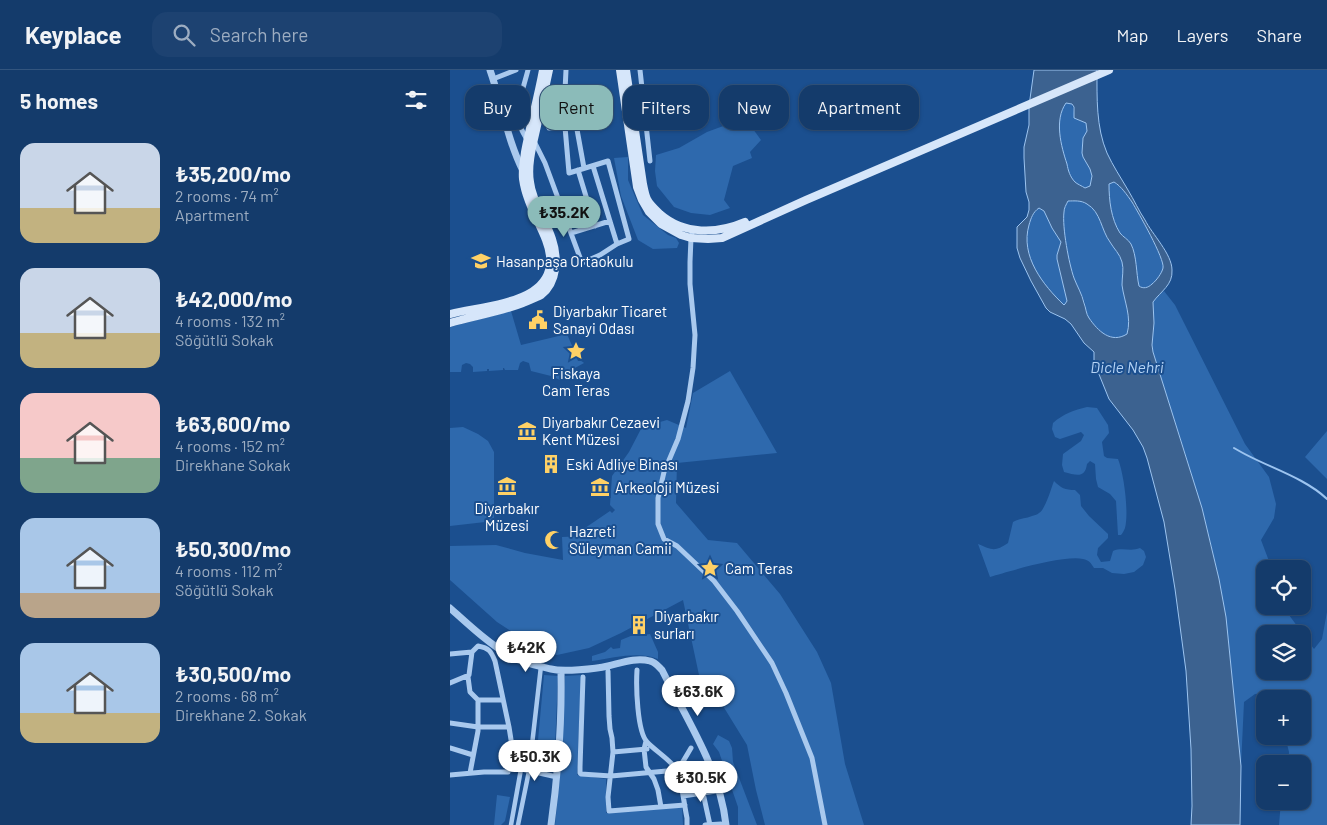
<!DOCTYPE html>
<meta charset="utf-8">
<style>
body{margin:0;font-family:Barlow,sans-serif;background:#1d4271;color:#f1f3f6;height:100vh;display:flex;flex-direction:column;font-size:19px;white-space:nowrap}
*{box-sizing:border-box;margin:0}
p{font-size:16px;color:#9dadc1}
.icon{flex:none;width:28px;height:28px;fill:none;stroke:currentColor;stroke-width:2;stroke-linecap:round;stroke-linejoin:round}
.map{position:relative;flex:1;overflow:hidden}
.panel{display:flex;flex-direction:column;background:#143b6b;width:450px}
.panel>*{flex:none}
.hud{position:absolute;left:15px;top:15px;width:475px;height:45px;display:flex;gap:10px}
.buttons{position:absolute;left:806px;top:490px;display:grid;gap:10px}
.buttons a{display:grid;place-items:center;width:55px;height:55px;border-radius:10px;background:#143b6b;box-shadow:0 1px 4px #0004,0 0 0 1px #33557e;font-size:25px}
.price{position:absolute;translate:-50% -42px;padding:0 11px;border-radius:18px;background:#fff;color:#222;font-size:16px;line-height:32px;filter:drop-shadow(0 1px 2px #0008)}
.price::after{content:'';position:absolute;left:50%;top:30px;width:15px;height:11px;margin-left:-8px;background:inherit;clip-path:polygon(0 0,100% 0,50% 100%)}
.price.selected{background:#8bbbb9;color:#111}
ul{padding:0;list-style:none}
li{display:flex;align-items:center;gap:15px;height:125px;padding:0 20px}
li span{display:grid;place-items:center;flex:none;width:140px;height:100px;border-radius:15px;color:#555}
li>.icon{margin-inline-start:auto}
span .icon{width:60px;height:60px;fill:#fffc;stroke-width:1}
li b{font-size:21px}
h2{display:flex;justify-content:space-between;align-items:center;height:60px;padding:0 20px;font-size:21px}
.chip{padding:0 18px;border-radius:15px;background:#143b6b;box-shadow:0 1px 4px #0004,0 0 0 1px #33557e;font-size:18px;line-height:45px}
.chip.selected{background:#8bbbb9;color:#111}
header{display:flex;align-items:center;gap:30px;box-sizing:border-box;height:70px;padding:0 25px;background:#143b6b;border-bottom:1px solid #33557e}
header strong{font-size:24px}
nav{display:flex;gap:28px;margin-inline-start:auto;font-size:18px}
.search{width:350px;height:45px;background:#1d4271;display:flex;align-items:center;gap:12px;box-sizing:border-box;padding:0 18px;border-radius:15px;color:#9dadc1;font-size:19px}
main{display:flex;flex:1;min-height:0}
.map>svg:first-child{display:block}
.green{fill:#2e69ad;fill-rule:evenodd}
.water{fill:#3c6290;stroke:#9cc4f0;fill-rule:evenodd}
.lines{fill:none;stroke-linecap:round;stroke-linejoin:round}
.stream{stroke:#9cc4f0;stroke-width:2}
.pedestrian{stroke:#a9c9ee;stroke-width:4.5}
.minor{stroke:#a9c9ee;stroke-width:5}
.tertiary{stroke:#a9c9ee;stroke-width:7}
.secondary{stroke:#d6e6fa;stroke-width:8}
.labels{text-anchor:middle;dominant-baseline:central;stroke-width:4;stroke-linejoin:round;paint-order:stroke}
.poi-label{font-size:15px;fill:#fff;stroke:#1b4f8f;text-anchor:start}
.water-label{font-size:16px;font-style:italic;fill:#b5d3f5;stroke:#1b4f8f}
</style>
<header>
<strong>Keyplace</strong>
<div class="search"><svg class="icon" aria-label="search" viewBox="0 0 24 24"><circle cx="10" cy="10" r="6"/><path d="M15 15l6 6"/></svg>Search here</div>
<nav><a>Map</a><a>Layers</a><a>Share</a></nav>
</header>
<main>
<section class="panel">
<h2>5 homes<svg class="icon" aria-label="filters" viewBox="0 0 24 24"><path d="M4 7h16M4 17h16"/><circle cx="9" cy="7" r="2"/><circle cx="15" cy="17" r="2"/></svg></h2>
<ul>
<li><span style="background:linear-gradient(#c9d6e8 65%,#c2b280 0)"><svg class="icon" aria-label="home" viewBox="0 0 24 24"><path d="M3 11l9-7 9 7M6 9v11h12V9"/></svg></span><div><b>₺35,200/mo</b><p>2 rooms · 74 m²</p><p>Apartment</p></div></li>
<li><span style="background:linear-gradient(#c9d6e8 65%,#c2b280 0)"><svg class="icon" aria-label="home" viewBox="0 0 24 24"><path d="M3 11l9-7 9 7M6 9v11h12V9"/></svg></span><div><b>₺42,000/mo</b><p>4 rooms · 132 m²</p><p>Söğütlü Sokak</p></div></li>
<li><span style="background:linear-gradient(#f6c9c9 65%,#7fa58c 0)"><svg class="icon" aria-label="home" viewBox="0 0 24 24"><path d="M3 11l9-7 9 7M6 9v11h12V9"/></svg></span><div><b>₺63,600/mo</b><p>4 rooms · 152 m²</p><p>Direkhane Sokak</p></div></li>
<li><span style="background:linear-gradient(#a9c7e8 75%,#b9a48a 0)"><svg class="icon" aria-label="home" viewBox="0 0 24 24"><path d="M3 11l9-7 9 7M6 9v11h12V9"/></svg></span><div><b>₺50,300/mo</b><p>4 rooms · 112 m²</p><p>Söğütlü Sokak</p></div></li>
<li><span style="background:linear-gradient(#a9c7e8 70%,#c2b280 0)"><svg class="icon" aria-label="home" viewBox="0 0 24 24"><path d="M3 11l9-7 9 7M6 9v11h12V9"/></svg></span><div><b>₺30,500/mo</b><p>2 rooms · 68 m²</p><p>Direkhane 2. Sokak</p></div></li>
</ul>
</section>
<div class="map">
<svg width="877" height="755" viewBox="0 0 877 755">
<rect width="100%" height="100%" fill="#1b4f8f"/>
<path class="green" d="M616,33L622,34L625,48L636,53L637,61L633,68L632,83L633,87L640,99L642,106L640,116L635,118C632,116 627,114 625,112C620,108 618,100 616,94C611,77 604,49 616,33Z
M295,48L311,70L300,82L302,88L283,96L274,130L280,138L260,145L241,143L224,137L207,116L205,101L206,85L229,78L257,62Z
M178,87V110L193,145L218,165L226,168L229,173L227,178L203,179L188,170L171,126L164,88Z
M664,112C671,116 677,125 682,132C688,142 715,190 713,198C712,203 706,211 702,214C698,218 693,219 689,216C686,203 687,186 681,174C678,169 673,167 670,163C661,149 659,129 659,114Z
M618,131C624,131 630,130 636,133C651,142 651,160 660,172C664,179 670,184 672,192C674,199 672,207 672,215C674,231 682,247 677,264C661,274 648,261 639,248C636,244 636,238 635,233C632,224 627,216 624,208C619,194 612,157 614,142C614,138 616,135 618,131Z
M589,138L594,141L602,158L611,172L607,185V189L617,231L614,235C593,215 570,186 579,155C581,149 583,142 589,138Z
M714,221L725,235L795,374L819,407L826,434L824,448L811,470L822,499H815V536H836L839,545L864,579L872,569L877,542V755H829L831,731H852V694H838L839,682L835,666H852V629H825L816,623L805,624L794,632L791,696C784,634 781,572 769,511C754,433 726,358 703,282L702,274L704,253L703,232L708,225ZM815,564H852V601H815Z
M61,241L71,275L117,264L123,278L128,277L130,282L125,283L128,291H133L134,293L114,304L110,310L101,306L81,301L79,293L73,291L70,293L68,300H55L54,298H53V300L39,301V299H37V301L23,302V297L20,294L16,293L12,295L11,302H0V257Z
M280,301L327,383L227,393L226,433L258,470L287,473L330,524L367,582L381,613L395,694L414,755H315L306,720L297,675L265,623L249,605L233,530L171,563L139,578L107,585L97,583L87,578L47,552L0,510V476L46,475L75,483L113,490L112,467L135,466V458L160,441L162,443L165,440L160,435L162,406L179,382L192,357L217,350L236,358L243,323Z
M637,337L647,338L658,355L659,363L652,372L654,386L657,388L668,389C674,404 679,443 675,458C674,460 673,463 671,465H668L666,431L660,424L648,417L646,409L645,394L640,391L637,394C635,409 626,405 614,402L612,395L613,384L631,371L634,365L631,362L610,369L605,367L602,359L603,353C613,344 624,340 637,337Z
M13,357L28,364L38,371L44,382V451L0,456V358Z
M877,361V409L855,387Z
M604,411C611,418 615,420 625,420L630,425L631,436L639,446L658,464V468L648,478L647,485L651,492L660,491L663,481C672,477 681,482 690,478L694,481L696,487L693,495L684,502L674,504L662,503L653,498H644C641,493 639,490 633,489C614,485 560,501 540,507L528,474C542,480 545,482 558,473L563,452C569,448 575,449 582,446C584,445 587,445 589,443C595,440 601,419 604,411Z
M188,563L193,565L200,564L208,582V589C188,581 164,588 142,591V586L155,582L161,577L163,579L170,578L171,570Z
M94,605L108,606L104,701L84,699L87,681Z
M131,605L127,705L156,709V743L232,737L233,755H105L110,706L115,606Z
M268,665L279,671L282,678L283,692L307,755H288V737L269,682L263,674Z
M47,725L60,727L55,751L51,755H44Z"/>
<path class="water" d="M584,0H647C647,28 646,57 657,83C663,96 671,108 678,120C684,130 689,141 695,150C702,164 722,184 722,200C723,215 711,221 703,232L704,253L702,275L703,282L752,438L769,509L776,547L791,696L790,755H741L742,736L741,679L736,601L725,519L714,452L697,388L693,377L683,360L659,329L644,292V282L634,273L621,254L615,249L600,242L596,238L581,211L570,188L567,178V157L577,147L579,140V132L576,122L574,88V77L579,55V36ZM616,33L622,34L624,37V48L636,53L637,61L633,68L632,83L633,87L640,99L642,106L640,116L635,118C632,116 627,114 625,112C620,107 618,100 617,94C611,76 604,50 616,33ZM664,112C671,116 677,125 682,132C688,142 715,189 713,198C712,203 706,211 702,214C698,218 693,219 689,216C686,203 687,186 681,174C678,169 673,167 670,163C661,149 659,130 659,114ZM618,131C624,131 631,130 637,134C651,142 651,160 660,172C664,179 670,184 672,192C674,199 672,207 672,215C674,231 682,247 677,264C661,274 648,261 639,248C636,244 636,238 634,233C632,224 627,216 624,208C619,194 612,157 614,142C614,138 616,135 618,131ZM589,138L594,141L602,158L611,172L607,185V189L617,231L615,234L614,235C593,215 570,186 579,155C581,148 583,142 589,138Z"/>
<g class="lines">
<path class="stream" d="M784,378C813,396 853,406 877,429"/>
<path class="pedestrian" d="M61,755L71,699
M68,755L79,701L91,596"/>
<path class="minor" d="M190,0L200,91
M43,9L66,0
M91,38L99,58L115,57L156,47
M182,40L222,33
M126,54L134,98
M104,57L115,21L116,0
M77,70C75,66 72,61 70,56C65,39 74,16 78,0
M84,71L95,93L132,193L150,185L167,174L179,169L158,91L119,103L115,57
M143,96L167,174
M128,100L145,156
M243,159L241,168L240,192V214L245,265L243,298L238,331L228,369L214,402L208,428V454L214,469L227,476L264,511L287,541L322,593L336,623L362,688L375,755
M121,163L160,151
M0,584L22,582L28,576C39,578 41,581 45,591L59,657L65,695L67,698L107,707
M187,600C186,616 187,661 197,672C204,680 225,693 228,702C232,714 234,734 237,748V755
M158,601L159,646L160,659L162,668L163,682L158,727L159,741L235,735
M18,607L20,622L28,630
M133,607L130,697V703L131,704L161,706L228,700L241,678
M0,613L19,605L22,582
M0,653L28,657H59
M196,671L194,679L196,697L204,709L208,720L211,737
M0,678L23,685
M163,682L197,679
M20,703L28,661V630H53
M0,705L34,702H58
M253,723L260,755
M233,726L266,721
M255,755L271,754"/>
<path class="tertiary" d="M40,0C52,34 57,69 73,101
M0,538C19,555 38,573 60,586C72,593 88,596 101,599C113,602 145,599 158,596C171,593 186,587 200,591C205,592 208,596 212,600C237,650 270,699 276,755
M101,755C108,704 112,652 111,601"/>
<path class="secondary" d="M170,0L187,117L192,130L199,142L211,154L231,165L241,168L258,169L272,168L356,130L659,0
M176,0L193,114C194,119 195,125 197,129C200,135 206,140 210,144C234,165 267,164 295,152
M0,244C40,234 120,233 96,170C88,150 76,131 73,109C72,100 74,91 75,82C80,55 88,28 93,0
M0,253C24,246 50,242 73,233C79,230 86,228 91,225C108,212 108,187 102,169C96,150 82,132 80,112C77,94 83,74 87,56C91,37 95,19 99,0"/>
</g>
<defs>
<g id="school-bare" transform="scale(1.5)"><path d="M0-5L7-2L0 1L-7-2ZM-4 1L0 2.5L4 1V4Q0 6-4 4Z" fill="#ffd166" stroke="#1b4f8f" stroke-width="2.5" paint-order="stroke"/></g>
<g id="civic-bare" transform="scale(1.5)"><path d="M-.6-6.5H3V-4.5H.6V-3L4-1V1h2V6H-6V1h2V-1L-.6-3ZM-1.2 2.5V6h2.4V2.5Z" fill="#ffd166" stroke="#1b4f8f" stroke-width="2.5" paint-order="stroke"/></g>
<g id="sight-bare" transform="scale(1.5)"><path d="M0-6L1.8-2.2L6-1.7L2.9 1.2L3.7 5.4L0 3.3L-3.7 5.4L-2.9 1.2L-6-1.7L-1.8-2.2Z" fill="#ffd166" stroke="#1b4f8f" stroke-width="2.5" paint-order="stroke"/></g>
<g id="museum-bare" transform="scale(1.5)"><path d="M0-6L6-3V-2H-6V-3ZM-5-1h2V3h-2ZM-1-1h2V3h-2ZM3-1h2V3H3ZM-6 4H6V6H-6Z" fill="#ffd166" stroke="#1b4f8f" stroke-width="2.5" paint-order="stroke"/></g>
<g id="building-bare" transform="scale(1.5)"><path d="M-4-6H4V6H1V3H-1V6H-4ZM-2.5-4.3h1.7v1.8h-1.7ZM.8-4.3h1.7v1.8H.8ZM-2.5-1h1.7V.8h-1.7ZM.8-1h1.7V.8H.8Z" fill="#ffd166" stroke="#1b4f8f" stroke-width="2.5" paint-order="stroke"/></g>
<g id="mosque-bare" transform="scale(1.5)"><path d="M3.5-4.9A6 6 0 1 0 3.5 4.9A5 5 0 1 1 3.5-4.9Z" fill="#ffd166" stroke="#1b4f8f" stroke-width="2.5" paint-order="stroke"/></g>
</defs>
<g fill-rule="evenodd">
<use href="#school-bare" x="31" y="191"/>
<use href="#civic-bare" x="88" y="250"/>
<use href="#sight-bare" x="126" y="281"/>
<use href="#museum-bare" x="77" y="361"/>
<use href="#building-bare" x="101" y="394"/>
<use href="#museum-bare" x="57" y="416"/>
<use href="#museum-bare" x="150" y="417"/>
<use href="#mosque-bare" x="104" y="470"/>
<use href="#sight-bare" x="260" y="498"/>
<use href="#building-bare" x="189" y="555"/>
</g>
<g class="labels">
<g class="poi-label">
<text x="46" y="191">Hasanpaşa Ortaokulu</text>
<text x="103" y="241">Diyarbakır Ticaret<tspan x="103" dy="17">Sanayi Odası</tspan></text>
<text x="126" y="303" text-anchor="middle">Fiskaya<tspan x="126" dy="17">Cam Teras</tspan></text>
<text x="92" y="352">Diyarbakır Cezaevi<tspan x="92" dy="17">Kent Müzesi</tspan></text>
<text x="116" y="394">Eski Adliye Binası</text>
<text x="165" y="417">Arkeoloji Müzesi</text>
<text x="57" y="438" text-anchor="middle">Diyarbakır<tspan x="57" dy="17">Müzesi</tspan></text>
<text x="119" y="461">Hazreti<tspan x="119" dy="17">Süleyman Camii</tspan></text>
<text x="275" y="498">Cam Teras</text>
<text x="204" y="546">Diyarbakır<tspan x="204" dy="17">surları</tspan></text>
</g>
<g class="water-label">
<text x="677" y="296">Dicle Nehri</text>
</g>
</g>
</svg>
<div class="buttons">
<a><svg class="icon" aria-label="locate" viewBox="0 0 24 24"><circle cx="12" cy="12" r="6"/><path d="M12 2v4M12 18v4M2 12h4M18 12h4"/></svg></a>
<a><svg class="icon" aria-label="layers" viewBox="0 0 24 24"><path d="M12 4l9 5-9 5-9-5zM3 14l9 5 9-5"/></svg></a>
<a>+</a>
<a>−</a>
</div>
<b class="price selected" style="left:114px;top:168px">₺35.2K</b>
<b class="price" style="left:76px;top:603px">₺42K</b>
<b class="price" style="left:248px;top:647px">₺63.6K</b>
<b class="price" style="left:85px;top:712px">₺50.3K</b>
<b class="price" style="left:251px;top:733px">₺30.5K</b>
<div class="hud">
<a class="chip">Buy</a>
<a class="chip selected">Rent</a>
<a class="chip">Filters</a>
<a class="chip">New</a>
<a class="chip">Apartment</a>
</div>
</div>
</main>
